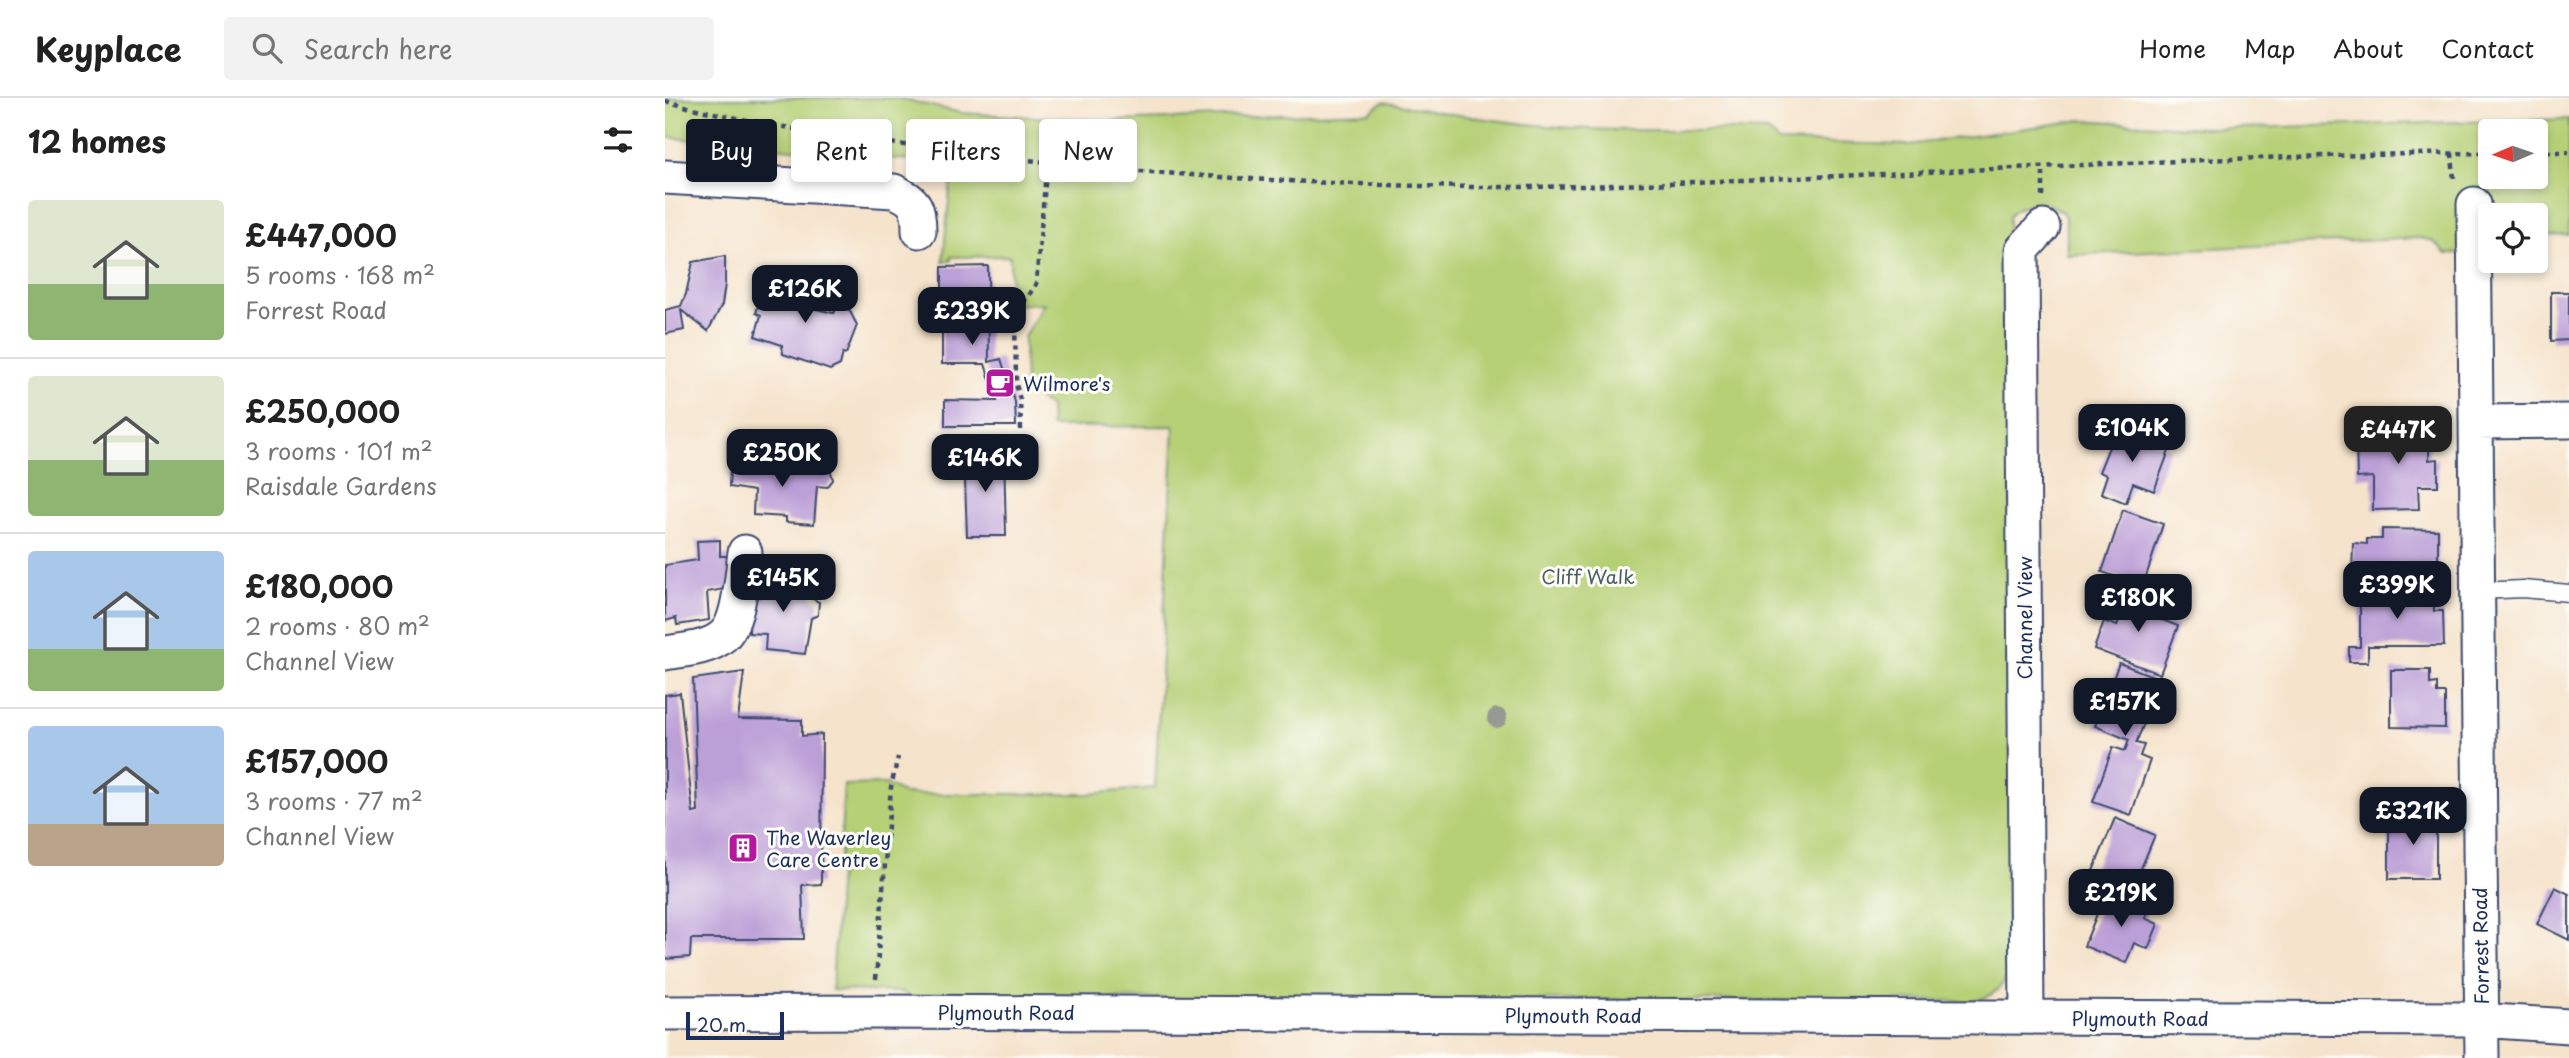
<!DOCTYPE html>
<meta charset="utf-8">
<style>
body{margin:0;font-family:"Playpen Sans",sans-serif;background:#f2f2f2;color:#222;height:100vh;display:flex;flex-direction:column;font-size:26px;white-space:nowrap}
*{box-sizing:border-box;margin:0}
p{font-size:23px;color:#767676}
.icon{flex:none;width:38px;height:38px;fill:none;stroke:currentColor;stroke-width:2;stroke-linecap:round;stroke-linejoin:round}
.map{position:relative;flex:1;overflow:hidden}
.details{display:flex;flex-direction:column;background:#fff;width:665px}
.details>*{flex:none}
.top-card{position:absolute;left:21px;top:21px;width:665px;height:63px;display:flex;gap:14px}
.needle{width:46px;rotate:268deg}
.tools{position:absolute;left:1813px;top:21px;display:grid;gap:14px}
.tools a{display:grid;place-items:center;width:70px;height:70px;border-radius:7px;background:#fff;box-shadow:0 4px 10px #0003;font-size:35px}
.scale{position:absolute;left:21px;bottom:18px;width:98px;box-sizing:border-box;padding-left:7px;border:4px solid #1b2f5e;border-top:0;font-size:19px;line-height:24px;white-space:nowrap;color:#1b2f5e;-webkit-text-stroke:5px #fdfcf7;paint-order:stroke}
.price{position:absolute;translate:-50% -60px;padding:0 16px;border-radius:14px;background:#111827;color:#fff;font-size:23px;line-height:46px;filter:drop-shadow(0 2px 4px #0008)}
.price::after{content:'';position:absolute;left:50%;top:42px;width:21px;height:16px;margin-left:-10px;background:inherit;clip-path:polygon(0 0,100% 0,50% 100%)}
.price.current{background:#222;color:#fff}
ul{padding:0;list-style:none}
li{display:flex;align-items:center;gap:21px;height:175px;padding:0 28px}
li+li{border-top:2px solid #e0e0e0}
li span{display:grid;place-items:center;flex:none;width:196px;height:140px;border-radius:7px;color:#555}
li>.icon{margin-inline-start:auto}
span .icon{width:84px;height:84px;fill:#fffc;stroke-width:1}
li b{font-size:30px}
h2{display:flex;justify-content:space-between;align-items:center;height:84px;padding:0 28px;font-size:30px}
.pill{padding:0 24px;border-radius:7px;background:#fff;box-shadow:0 4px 10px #0003;font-size:24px;line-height:63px}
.pill.current{background:#111827;color:#fff}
header{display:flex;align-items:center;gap:42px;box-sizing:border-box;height:98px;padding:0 35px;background:#fff;border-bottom:2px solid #e0e0e0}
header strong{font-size:33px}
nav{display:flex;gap:38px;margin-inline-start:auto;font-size:24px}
.search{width:490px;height:63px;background:#f2f2f2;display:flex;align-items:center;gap:18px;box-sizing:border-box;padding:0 24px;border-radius:7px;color:#767676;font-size:26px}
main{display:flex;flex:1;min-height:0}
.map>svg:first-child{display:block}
.green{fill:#b6d076;stroke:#68806a;stroke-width:2;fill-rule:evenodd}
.building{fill:#bb9fd7}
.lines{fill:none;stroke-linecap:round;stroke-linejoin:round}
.service-casing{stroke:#3c4a6e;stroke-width:19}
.minor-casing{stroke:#3c4a6e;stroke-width:37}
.path{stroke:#3c4a6e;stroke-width:4.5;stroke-dasharray:5 5;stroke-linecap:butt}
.service{stroke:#fff;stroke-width:16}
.minor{stroke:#fff;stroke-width:33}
.tree{fill:#979a93}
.labels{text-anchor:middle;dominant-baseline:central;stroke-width:6;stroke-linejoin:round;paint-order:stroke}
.poi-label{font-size:19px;fill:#1b2f5e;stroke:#fdfcf7;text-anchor:start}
.park-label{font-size:19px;fill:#4a5f65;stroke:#fdfcf7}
.street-label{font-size:19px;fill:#1b2f5e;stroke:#fdfcf7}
</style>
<header>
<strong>Keyplace</strong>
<div class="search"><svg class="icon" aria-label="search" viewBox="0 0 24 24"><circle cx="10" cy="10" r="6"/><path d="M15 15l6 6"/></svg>Search here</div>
<nav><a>Home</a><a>Map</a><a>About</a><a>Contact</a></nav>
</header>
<main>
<section class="details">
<h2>12 homes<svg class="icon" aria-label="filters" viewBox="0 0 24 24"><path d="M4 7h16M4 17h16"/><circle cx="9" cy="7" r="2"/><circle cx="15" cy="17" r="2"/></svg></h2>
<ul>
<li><span style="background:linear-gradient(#dfe7d0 60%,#8fb573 0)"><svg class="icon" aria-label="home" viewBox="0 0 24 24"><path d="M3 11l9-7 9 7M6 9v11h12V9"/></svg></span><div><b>£447,000</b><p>5 rooms · 168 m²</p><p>Forrest Road</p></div></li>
<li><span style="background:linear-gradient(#dfe7d0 60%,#8fb573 0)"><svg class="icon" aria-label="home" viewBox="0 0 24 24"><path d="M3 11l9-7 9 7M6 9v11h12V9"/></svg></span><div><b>£250,000</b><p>3 rooms · 101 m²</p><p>Raisdale Gardens</p></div></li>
<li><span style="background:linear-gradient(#a9c7e8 70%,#8fb573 0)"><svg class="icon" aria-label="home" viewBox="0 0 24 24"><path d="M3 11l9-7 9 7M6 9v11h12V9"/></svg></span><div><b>£180,000</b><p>2 rooms · 80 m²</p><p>Channel View</p></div></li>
<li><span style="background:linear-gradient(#a9c7e8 70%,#b9a48a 0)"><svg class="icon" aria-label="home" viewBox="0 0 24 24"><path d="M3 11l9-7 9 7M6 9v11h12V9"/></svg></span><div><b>£157,000</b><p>3 rooms · 77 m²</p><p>Channel View</p></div></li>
</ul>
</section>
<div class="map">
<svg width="1904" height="960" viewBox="0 0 1904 960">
<rect width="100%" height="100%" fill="#fdfcf7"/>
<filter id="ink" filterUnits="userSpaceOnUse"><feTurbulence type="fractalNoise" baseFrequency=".0143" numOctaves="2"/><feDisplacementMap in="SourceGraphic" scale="14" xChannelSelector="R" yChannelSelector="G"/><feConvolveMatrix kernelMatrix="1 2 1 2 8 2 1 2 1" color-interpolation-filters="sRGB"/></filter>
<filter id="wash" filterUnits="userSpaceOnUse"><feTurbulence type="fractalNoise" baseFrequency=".00686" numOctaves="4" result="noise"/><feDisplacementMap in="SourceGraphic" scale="28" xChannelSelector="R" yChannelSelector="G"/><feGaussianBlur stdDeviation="1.57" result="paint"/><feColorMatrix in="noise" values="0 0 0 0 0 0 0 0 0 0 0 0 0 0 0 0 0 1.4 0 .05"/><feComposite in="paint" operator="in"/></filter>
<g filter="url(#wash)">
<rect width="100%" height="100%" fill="#f5e3cb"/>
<path class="green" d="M0,0H233L296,15L443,23L705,14L718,4C787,17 856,28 926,31C985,34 1044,30 1103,33L1113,44L1244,47L1417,22L1537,30H1576L1904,21V137L1871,138V117H1825V154L1781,156L1768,143L1756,140L1402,157C1401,146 1404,127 1399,117C1390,101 1351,103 1344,119L1348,863C1342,884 1331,900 1307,903L245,900L237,894L167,892L179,687L221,686L239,696H423L490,690L509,328L386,329L385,309L360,292L359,239L379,205L346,207L345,158L286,159V163H278L286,82L280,70L265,64L0,39ZM1825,33H1871V79H1825Z"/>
<g id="blocks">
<path class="building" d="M60,158V186L57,207L43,233L16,212L19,232L0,236V212L16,208L21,196L28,164Z
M323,168L324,264L336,261L350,304L351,328H280V302L332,303L320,266H277V169Z
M109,182L157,197L151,211L169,215L178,200L192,227L181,256L178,255L175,267L165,272L118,256L117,247L90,238L96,217L91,215L100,185L107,188Z
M1886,194H1904V242L1886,243Z
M1723,327H1764V362L1773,361V388H1753L1754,411L1708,412V379L1692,380L1691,342L1723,341Z
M1452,329L1505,350L1489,393L1468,385L1461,405L1436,395L1442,377L1434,374Z
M339,353L341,438H302L299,355Z
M79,362L165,370L168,382L162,389L152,388L149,426L121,424V419L88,417L89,393L64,389L65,373L77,374Z
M1458,412L1498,426L1478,488L1437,474Z
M1717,431L1773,432V478L1687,477L1688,445L1702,446V441H1717Z
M55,442V458H63L65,490L42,494L44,522L12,527L11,520L0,523V467L33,462L32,443Z
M95,480L144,483V488H148L146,500L154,504L153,517L146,520L140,556L100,552L101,536L84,535L85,498L94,499Z
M1458,492L1497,507L1492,520L1513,528L1495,576L1429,551L1439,523L1452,528L1460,504L1454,502Z
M1695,492L1769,493V513H1778L1779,548H1703V564H1684V549H1695Z
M1454,565L1488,578L1481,595L1490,598L1471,645L1479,647L1475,658L1485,662L1466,717L1428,704L1448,649L1460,653L1464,642L1430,628Z
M1726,572H1765V586L1772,585V595H1780V630L1726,629Z
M79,574L73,621L137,622V638L157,636L156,786L137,787L139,841H26L25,859L0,861V597L15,595L28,715L33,714L28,581Z
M1771,716V781H1724V717Z
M1450,720L1490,737L1465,797L1425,780Z
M1890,789L1904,796V842L1872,826Z
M1452,796L1484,809L1480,820L1493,826L1483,851L1469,845L1461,865L1419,848L1434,811L1444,815Z"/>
</g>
</g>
<g filter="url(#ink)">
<use href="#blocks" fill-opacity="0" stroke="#3c4a6e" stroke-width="2"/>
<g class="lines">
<g class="service-casing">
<path id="service" d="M1813,493L1858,491L1904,495"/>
</g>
<g class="minor-casing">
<path id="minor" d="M0,79L229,93C251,102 254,110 254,133
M1809,106L1817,960
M1811,324L1904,323
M0,555C18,552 43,551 58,538C75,524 77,475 80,454
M0,915L208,914L1799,921L1904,928
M1362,919L1357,152L1378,129"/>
</g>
<path class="path" d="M0,3C112,33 230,46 345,60C500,78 657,87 813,89C917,90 1022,84 1126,80C1359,70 1592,57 1825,55
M1871,54H1904
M1787,55L1789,82
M1378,99V69
M356,332L355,302L351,286L350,218L371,186L382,64
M211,881L226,689L233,659"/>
<use href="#service" class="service"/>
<use href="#minor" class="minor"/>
</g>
<circle class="tree" cx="832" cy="620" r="10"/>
</g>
<defs>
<g id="cafe-square" transform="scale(1.575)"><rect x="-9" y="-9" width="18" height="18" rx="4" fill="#b5179e" stroke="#fdfcf7"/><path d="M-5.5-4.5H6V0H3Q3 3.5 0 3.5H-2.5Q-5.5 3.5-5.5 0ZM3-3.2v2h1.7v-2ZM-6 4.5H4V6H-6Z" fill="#fff"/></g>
<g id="building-square" transform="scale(1.575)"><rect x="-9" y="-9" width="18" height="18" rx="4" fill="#b5179e" stroke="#fdfcf7"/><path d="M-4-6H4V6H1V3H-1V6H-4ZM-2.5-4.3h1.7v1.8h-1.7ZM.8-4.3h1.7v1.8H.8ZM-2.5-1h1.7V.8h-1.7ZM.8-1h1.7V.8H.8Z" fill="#fff"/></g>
</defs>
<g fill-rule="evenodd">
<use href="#cafe-square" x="335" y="285"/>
<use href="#building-square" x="78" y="750"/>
</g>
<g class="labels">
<g class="poi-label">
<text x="358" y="285">Wilmore's</text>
<text x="101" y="739">The Waverley<tspan x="101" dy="22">Care Centre</tspan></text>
</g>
<g class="park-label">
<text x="923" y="478">Cliff Walk</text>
</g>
<g class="street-label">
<text transform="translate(1359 520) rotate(-90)">Channel View</text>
<text transform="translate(1815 848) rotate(-91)">Forrest Road</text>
<text x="341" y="914">Plymouth Road</text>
<text x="908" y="917">Plymouth Road</text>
<text x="1475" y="920">Plymouth Road</text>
</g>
</g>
</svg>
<div class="tools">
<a><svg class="needle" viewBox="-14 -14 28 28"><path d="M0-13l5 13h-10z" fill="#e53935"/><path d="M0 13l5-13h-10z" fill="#767676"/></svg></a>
<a><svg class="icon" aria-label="locate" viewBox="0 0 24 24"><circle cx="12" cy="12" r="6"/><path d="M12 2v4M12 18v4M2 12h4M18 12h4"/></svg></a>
</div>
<div class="scale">20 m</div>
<b class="price" style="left:140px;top:227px">£126K</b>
<b class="price" style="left:307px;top:249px">£239K</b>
<b class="price" style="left:1467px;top:366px">£104K</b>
<b class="price current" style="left:1733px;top:368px">£447K</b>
<b class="price" style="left:117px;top:391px">£250K</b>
<b class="price" style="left:320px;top:396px">£146K</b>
<b class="price" style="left:118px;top:516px">£145K</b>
<b class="price" style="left:1732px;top:523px">£399K</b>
<b class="price" style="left:1473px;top:536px">£180K</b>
<b class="price" style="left:1460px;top:640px">£157K</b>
<b class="price" style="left:1748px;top:749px">£321K</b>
<b class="price" style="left:1456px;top:831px">£219K</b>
<div class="top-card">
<a class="pill current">Buy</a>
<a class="pill">Rent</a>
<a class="pill">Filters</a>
<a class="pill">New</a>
</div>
</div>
</main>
